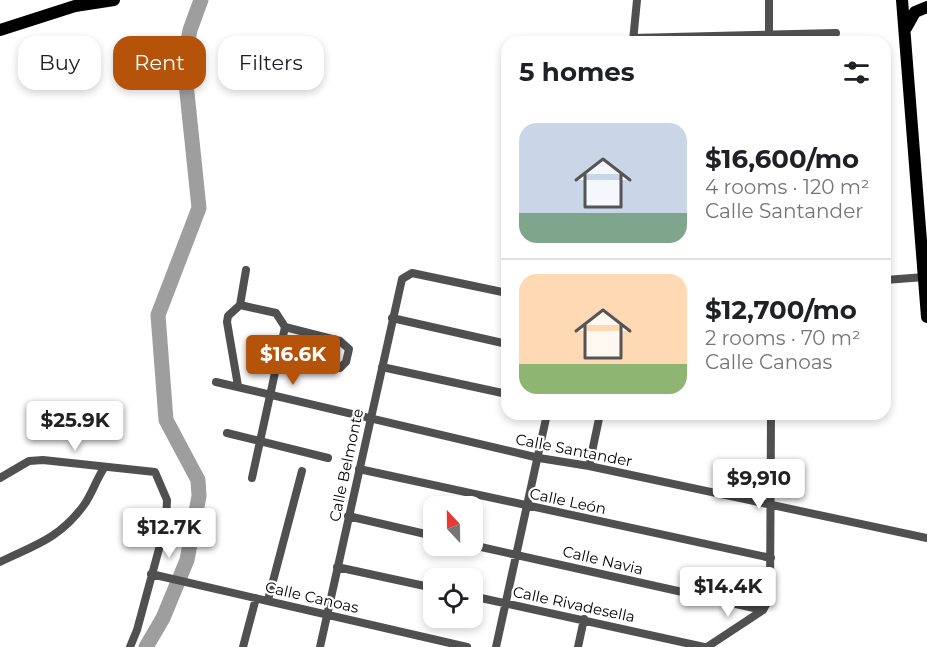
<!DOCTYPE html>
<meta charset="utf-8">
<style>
body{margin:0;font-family:Montserrat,sans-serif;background:#f6f6f6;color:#202124;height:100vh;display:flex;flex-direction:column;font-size:22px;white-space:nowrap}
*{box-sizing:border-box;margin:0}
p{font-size:20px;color:#757577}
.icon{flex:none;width:33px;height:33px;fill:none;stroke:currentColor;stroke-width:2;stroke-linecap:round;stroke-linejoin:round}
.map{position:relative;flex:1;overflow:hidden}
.side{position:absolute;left:501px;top:36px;width:390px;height:384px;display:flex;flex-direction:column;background:#fff;border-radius:18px;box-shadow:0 3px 9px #0003}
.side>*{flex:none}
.top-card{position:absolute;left:18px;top:36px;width:393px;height:54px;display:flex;gap:12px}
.needle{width:39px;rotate:338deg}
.buttons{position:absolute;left:423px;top:496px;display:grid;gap:12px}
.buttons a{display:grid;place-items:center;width:60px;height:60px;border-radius:12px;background:#fff;box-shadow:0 3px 9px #0003;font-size:30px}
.price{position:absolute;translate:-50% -51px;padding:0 14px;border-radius:6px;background:#fff;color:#222;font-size:20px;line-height:39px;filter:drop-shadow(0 2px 3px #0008)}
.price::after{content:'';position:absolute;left:50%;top:36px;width:18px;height:14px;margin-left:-9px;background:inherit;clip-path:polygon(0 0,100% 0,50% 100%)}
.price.current{background:#b45309;color:#fff}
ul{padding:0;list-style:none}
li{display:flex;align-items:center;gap:18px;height:150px;padding:0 18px}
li+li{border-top:2px solid #e0e0e0}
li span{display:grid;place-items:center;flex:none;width:168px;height:120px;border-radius:18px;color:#555}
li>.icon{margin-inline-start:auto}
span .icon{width:72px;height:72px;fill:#fffc;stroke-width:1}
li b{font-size:26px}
h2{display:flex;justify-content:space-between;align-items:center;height:72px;padding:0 18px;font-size:26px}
.pill{padding:0 21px;border-radius:18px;background:#fff;box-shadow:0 3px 9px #0003;font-size:21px;line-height:54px}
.pill.current{background:#b45309;color:#fff}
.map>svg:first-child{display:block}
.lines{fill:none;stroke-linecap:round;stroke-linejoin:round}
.river{stroke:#9e9e9e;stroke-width:15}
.minor{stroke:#505050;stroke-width:8}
.primary{stroke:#000;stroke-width:12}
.labels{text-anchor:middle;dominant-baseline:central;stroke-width:4.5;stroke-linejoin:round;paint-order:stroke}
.street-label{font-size:15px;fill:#000;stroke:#fff}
</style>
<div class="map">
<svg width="927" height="647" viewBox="0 0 927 647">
<rect width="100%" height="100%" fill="#fff"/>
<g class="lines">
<path class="river" d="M146,647L163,618L187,560L199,496L198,480L166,420L158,315L199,208L184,64L190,30L201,0"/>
<path class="minor" d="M633,38L836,33
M633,41L637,0
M769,42V0
M885,280L925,277
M240,305L276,313L285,327L252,478
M392,318L507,344
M281,355L340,368L346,362L349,349L340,341L285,327
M382,367L507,394
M216,382L539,458L589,466L927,538
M238,386L227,322L228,316L240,305L246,270
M227,433L328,458
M589,466L600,414
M359,469L771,558
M0,478L29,461L43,460L155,472L167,500L166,523L137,630L130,647
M348,516L434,536
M472,545L763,610
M0,562C35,545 59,539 84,505C92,494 96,480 104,468
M337,567L434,588
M151,574L467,647
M472,596L704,647
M268,600L302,471
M243,647L256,598
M320,647L402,279L412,273L507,293
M496,647L547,414
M578,647L584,619
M707,647L763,610L770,597L771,414"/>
<path class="primary" d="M902,0L927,317
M906,28L915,12L927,7
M0,30L75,6L114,0"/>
</g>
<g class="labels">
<g class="street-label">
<text transform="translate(574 450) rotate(11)">Calle Santander</text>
<text transform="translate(346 465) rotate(-78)">Calle Belmonte</text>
<text transform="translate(568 501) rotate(12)">Calle León</text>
<text transform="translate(603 560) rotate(13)">Calle Navia</text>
<text transform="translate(312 597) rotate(13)">Calle Canoas</text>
<text transform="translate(574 604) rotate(12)">Calle Rivadesella</text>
</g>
</g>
</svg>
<div class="buttons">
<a><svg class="needle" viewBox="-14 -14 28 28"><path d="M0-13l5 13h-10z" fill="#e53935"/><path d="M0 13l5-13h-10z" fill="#757577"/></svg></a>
<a><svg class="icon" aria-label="locate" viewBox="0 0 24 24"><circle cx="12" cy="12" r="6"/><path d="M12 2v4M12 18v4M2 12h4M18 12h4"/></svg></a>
</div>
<b class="price current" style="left:293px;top:386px">$16.6K</b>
<b class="price" style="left:75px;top:452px">$25.9K</b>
<b class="price" style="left:759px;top:510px">$9,910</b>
<b class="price" style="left:169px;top:559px">$12.7K</b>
<b class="price" style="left:728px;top:618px">$14.4K</b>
<div class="top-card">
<a class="pill">Buy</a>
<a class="pill current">Rent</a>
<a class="pill">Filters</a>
</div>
<section class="side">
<h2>5 homes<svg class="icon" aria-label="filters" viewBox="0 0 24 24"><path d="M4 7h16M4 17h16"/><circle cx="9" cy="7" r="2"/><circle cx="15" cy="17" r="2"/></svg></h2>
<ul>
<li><span style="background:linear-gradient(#c9d6e8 75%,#7fa58c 0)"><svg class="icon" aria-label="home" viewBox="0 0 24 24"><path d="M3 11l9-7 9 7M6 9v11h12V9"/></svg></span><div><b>$16,600/mo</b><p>4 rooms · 120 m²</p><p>Calle Santander</p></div></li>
<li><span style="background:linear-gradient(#ffd9b3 75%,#8fb573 0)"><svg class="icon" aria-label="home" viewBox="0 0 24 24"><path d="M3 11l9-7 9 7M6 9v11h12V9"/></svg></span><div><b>$12,700/mo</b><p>2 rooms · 70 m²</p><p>Calle Canoas</p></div></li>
</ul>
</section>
</div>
